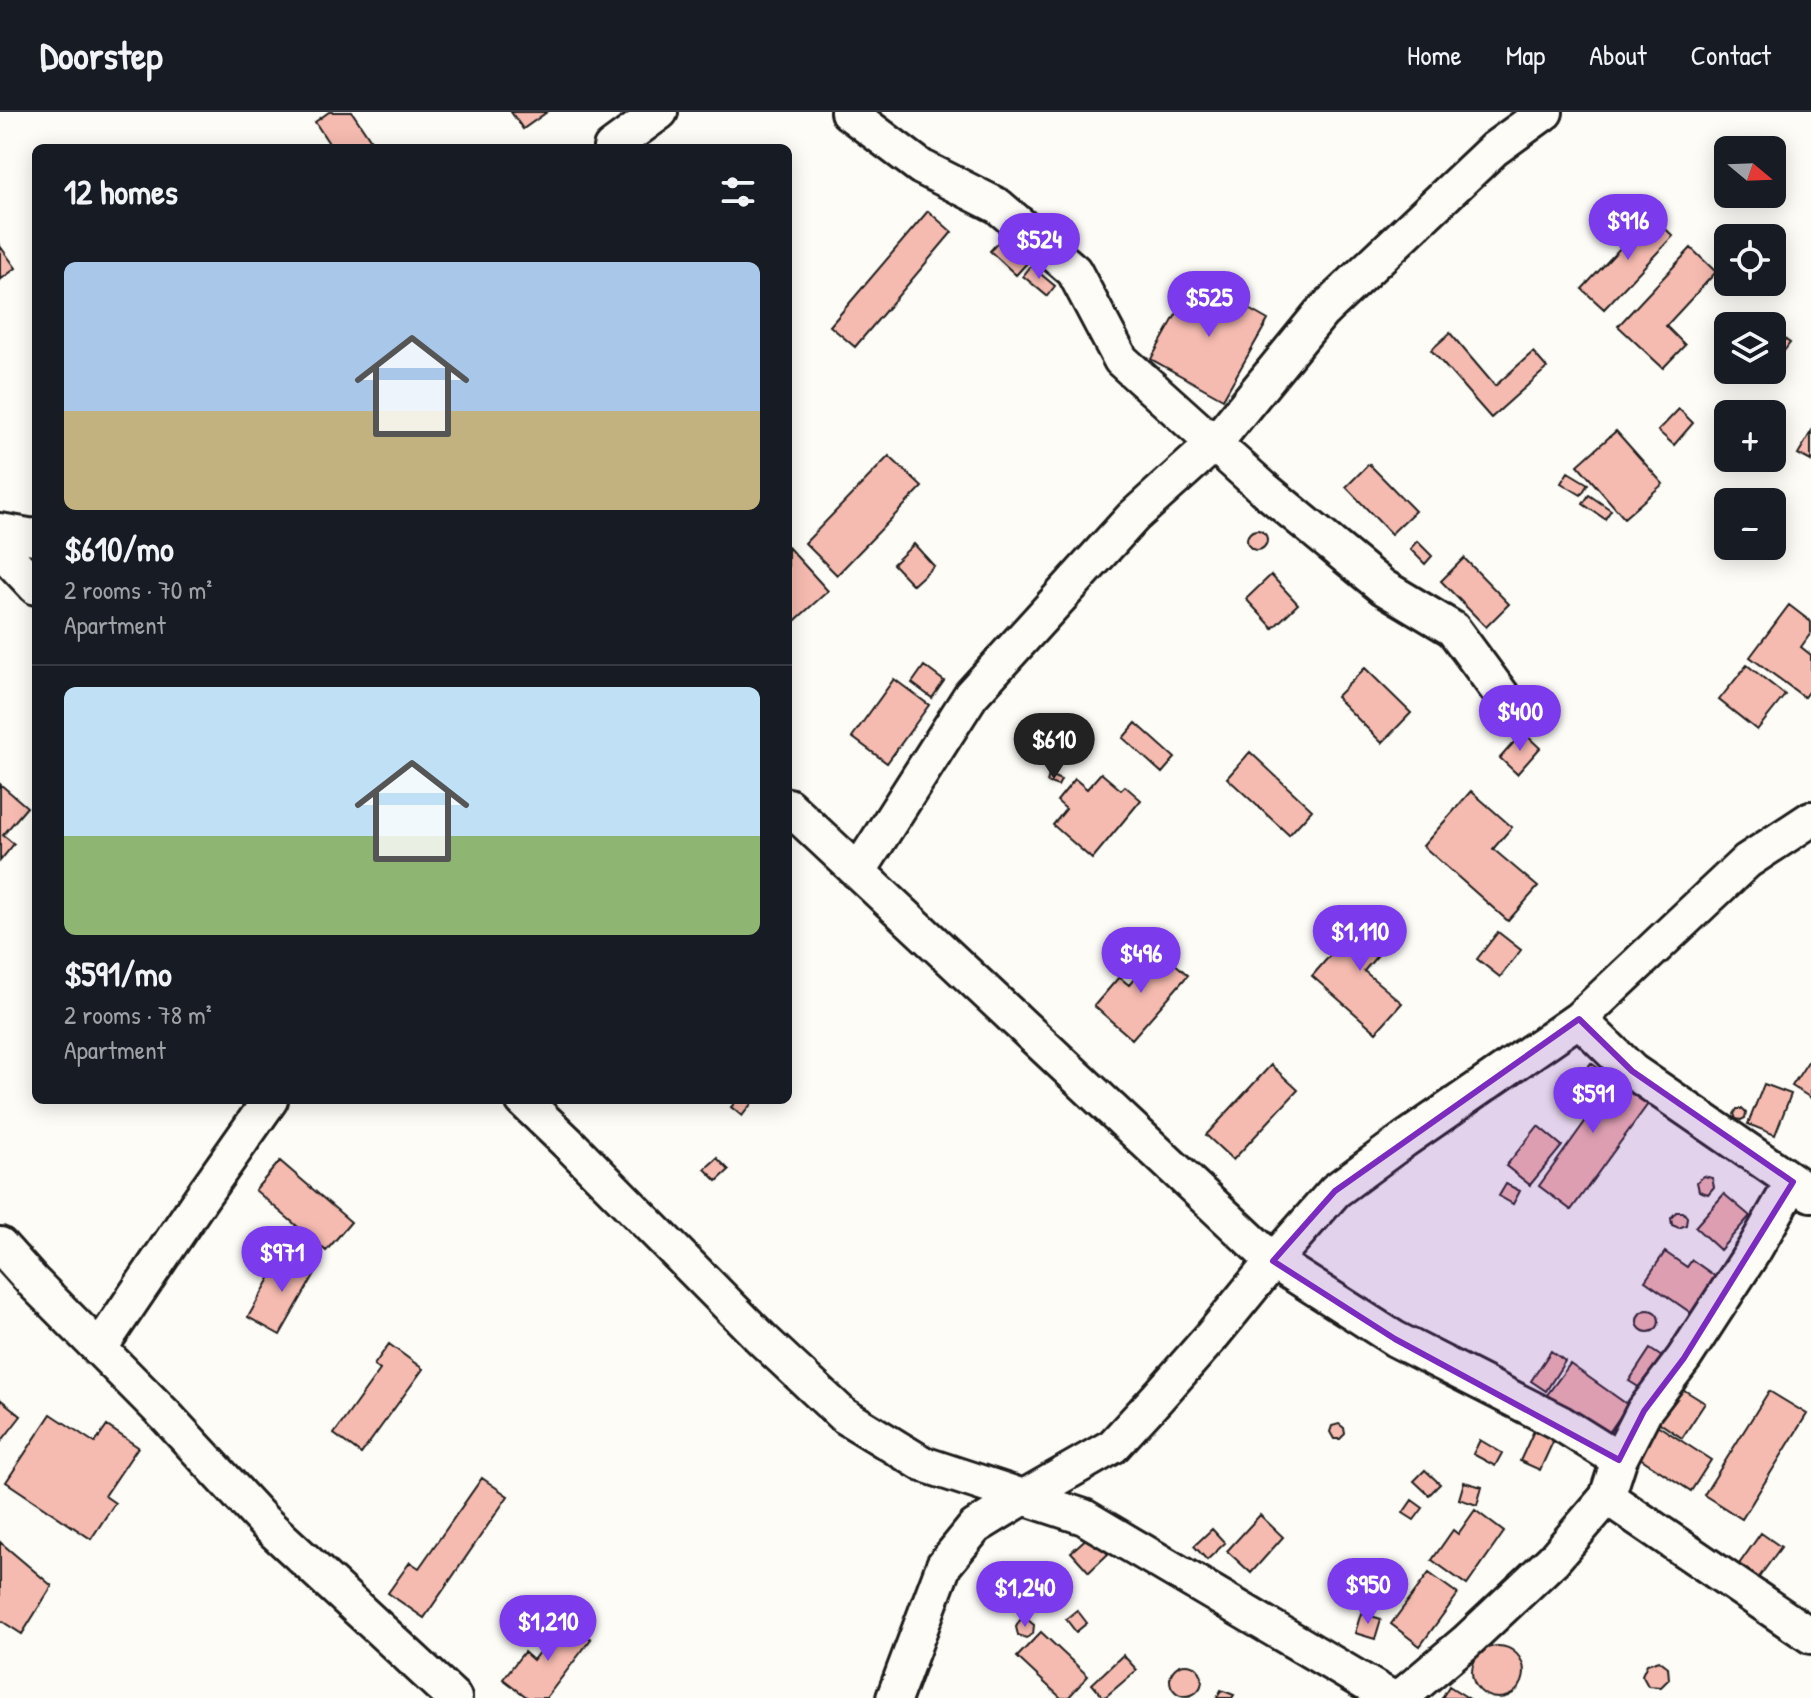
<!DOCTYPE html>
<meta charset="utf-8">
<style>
body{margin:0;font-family:"Patrick Hand",sans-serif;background:#20242c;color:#f1f3f6;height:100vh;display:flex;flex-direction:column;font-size:30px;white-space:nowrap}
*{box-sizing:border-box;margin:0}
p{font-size:26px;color:#9ea1a6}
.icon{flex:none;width:44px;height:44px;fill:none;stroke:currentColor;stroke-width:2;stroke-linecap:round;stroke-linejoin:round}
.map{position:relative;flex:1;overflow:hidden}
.details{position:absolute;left:32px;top:32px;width:760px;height:960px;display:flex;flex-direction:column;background:#171b24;border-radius:12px;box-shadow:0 4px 20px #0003}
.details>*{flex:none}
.needle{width:52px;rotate:109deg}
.fabs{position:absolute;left:1714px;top:24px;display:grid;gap:16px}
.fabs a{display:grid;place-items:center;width:72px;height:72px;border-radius:12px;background:#171b24;box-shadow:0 4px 20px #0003;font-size:40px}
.price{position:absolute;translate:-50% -68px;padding:0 18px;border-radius:28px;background:#7c3aed;color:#fff;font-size:26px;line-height:52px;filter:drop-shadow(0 2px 4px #0008)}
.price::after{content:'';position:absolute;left:50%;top:48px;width:24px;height:18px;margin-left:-12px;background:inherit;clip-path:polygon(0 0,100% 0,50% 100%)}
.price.active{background:#222;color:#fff}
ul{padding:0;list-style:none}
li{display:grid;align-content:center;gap:16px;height:424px;padding:0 32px}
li+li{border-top:2px solid #363941}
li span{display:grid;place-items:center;height:248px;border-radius:12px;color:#555}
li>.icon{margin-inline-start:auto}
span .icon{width:144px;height:144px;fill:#fffc;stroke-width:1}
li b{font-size:34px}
h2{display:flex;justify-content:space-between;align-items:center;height:96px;padding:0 32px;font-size:34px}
header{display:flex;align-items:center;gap:48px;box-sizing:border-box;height:112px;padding:0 40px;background:#171b24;border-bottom:2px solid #363941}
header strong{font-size:38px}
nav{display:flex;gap:44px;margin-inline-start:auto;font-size:28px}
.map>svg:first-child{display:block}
.building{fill:#f6bbb0;stroke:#1c1c1c;stroke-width:2}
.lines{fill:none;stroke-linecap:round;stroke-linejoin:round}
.minor-casing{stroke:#1c1c1c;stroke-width:40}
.minor{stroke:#fdfcf7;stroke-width:34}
.marked{fill:#7b2cbf;fill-opacity:0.2;stroke:#7b2cbf;stroke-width:6;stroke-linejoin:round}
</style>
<header>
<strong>Doorstep</strong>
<nav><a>Home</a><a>Map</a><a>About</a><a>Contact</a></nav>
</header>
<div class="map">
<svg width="1811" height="1586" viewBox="0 0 1811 1586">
<rect width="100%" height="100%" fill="#fdfcf7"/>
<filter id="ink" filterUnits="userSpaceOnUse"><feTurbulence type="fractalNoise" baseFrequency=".0125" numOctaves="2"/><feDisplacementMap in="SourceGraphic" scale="16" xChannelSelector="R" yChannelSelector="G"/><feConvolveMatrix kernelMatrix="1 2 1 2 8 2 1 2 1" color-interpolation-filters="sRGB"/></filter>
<g filter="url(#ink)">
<path class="building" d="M329,0H352L376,36H332L315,10Z
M511,0H547L523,17Z
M928,99L952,120L855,235L830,214Z
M1651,103L1673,124L1604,197L1582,177Z
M1012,115L1038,139L1016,163L990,139Z
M0,134L16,156L0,168Z
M1691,136L1716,160L1666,214L1685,233L1663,256L1618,214Z
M1031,154L1055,174L1047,184L1023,164Z
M1196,167L1268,208L1223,287L1151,247Z
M1772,218L1790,231L1775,251L1772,249Z
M1450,221L1495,274L1533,240L1547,256L1491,306L1431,238Z
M1727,226L1728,239L1725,241L1719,232Z
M1679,297L1693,311L1674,333L1658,319Z
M1616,319L1663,372L1624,406L1578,353Z
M1811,320V349L1798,342Z
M889,344L922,375L837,463L805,431Z
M1369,352L1415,399L1391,422L1346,375Z
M1568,360L1588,372L1581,383L1561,371Z
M1589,383L1611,398L1605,407L1583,392Z
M1247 428a10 10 0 1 1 20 0a10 10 0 1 1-20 0Z
M1417,429L1432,444L1425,452L1410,437Z
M914,432L934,454L913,473L893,452Z
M788,435L828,479L788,515Z
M1464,446L1509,492L1486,515L1441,469Z
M1271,463L1298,492L1273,516L1246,487Z
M1789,493L1811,510V521L1801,535L1811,543V576L1804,585L1750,545Z
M1747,553L1785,583L1757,618L1719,588Z
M924,554L944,569L932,586L912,571Z
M1365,556L1411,601L1382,631L1336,585Z
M894,567L929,593L887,651L852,625Z
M1136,611L1175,646L1162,661L1123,626Z
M1523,620L1540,636L1517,662L1500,646Z
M1250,640L1312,698L1289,723L1227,666Z
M1101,661L1121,678L1125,674L1141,688L1092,747L1053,713L1066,697L1057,689L1075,667L1087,677Z
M1049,663L1061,668L1058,674L1047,670Z
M0,672L27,695L3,723L14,732L0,749Z
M1471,679L1512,715L1493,737L1538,775L1508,809L1423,734Z
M1369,799L1396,822L1364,859L1402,891L1376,920L1312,864Z
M1498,820L1521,838L1500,865L1477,847Z
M1159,838L1188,863L1132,927L1094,894L1119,865L1129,873Z
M1811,945V986L1792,974Z
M1591,951L1648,992L1571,1098L1539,1074L1592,1000L1568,982Z
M1271,953L1298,978L1233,1048L1206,1023Z
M1764,972L1791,982L1775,1023L1748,1012Z
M737,988H754L742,1004L731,995Z
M1737,997H1742L1746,1001L1745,1006L1741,1008L1736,1007L1734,1002Z
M1538,1014L1562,1034L1530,1073L1506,1054Z
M717,1046L729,1058L717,1069L705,1057Z
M280,1049L351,1110L326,1139L255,1078Z
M1704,1064L1712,1066L1714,1075L1708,1082L1699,1079L1697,1070Z
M1506,1072L1520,1079L1513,1092L1499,1084Z
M1724,1082L1750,1104L1720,1138L1695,1115Z
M1676,1100H1683L1687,1105L1686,1113L1679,1116L1672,1113L1671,1106Z
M285,1140L317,1158L280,1223L248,1205Z
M1665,1140L1687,1155L1692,1148L1722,1169L1697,1205L1645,1169Z
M1637 1209a11 11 0 1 1 22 0a11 11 0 1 1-22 0Z
M389,1232L423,1257L361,1342L334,1322L380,1258L374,1253Z
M1650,1237L1668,1249L1648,1281L1629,1269Z
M1551,1239L1565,1249L1546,1279L1531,1269Z
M1570,1252L1628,1293L1606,1325L1547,1283Z
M1676,1273L1705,1291L1682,1326L1654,1307Z
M1769,1279L1807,1302L1742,1407L1704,1383Z
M0,1287L21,1304L0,1331Z
M51,1302L95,1331L107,1314L138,1335L105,1384L115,1391L91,1427L6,1370Z
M1339,1312L1344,1316L1345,1322L1340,1327H1334L1330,1320L1332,1314Z
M1537,1312L1557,1321L1540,1358L1520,1349Z
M1657,1313L1711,1348L1691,1379L1637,1344Z
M1480,1328L1502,1341L1495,1354L1473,1342Z
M1425,1358L1440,1372L1429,1383L1414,1369Z
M482,1366L508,1384L424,1506L388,1481L410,1450L419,1456Z
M1464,1370L1482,1375L1477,1393L1459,1387Z
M1412,1388L1423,1396L1414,1408L1403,1401Z
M1475,1398L1504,1420L1467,1473L1432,1448L1453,1418L1458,1422Z
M1260,1403L1283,1425L1251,1461L1227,1439Z
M1212,1417L1225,1431L1207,1448L1194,1434Z
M1761,1421L1781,1435L1757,1468L1737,1455Z
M1090,1423L1108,1442L1089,1460L1071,1440Z
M0,1430L52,1474L22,1522L0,1508Z
M1429,1461L1458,1482L1420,1534L1391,1512Z
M1373,1465L1383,1467L1387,1476L1382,1485L1373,1487L1366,1481V1471Z
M997,1471L1021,1481L1014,1497L990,1487Z
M1077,1498L1087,1511L1076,1520L1066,1507Z
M1361,1501L1381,1507L1375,1527L1355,1521Z
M564,1507L591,1527L546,1586H528L503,1567L524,1540L533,1548Z
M1020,1508H1028L1034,1513L1033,1522L1026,1526L1018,1523L1016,1515Z
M1041,1520L1088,1564L1068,1586H1061L1017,1545Z
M1472 1560a26 26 0 1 1 52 0a26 26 0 1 1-52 0Z
M1123,1543L1137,1558L1104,1586L1092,1572Z
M1659,1548L1668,1555L1669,1567L1661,1575L1648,1574L1642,1563L1647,1552Z
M1170 1568a16 16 0 1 1 32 0a16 16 0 1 1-32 0Z
M1449,1574L1468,1586H1442Z
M1221,1578L1234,1583L1232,1586H1217Z"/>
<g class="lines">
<g class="minor-casing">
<path id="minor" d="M848,0L921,55L998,94L1074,159L1121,248L1263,376L1383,475L1453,517L1517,604
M611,36L660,0
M0,419L34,425L36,424
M0,437L36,475
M788,694L1273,1149L1395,1227L1560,1311L1619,1348
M858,760L971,583L1133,405L1214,332L1321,201L1494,37L1545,0
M1579,907L1632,959L1811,1082
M523,988L573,1036L764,1229L843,1303L923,1352L1084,1405L1391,1586
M0,1133L33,1170L167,1305L264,1410L454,1586
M99,1237L201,1086L270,988
M1607,1385L1811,1524
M894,1586L944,1453L975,1415L1024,1385L1113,1334L1158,1285L1211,1225L1273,1149L1335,1079L1404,1028L1579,907L1747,749L1811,707
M1400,1586L1466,1530L1553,1448L1607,1385L1619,1348L1644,1299L1684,1246L1754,1138L1793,1070"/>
</g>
<use href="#minor" class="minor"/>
</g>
</g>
<path class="marked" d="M1579,907L1632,959L1793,1070L1684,1246L1644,1299L1619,1348L1395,1227L1273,1149L1335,1079Z"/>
</svg>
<div class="fabs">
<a><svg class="needle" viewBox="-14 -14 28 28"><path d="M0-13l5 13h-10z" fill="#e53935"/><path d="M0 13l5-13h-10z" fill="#9ea1a6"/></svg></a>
<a><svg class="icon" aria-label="locate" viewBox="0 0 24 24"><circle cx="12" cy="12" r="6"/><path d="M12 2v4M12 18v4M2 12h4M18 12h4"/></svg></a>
<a><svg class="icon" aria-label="layers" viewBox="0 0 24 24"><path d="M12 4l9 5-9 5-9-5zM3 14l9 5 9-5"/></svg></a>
<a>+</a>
<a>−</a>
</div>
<b class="price" style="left:1628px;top:150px">$916</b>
<b class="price" style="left:1039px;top:169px">$524</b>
<b class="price" style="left:1209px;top:227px">$525</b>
<b class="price" style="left:1520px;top:641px">$400</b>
<b class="price active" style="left:1054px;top:669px">$610</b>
<b class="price" style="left:1360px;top:861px">$1,110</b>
<b class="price" style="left:1141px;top:883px">$496</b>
<b class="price" style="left:1593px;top:1023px">$591</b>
<b class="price" style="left:282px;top:1182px">$971</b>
<b class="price" style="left:1368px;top:1514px">$950</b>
<b class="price" style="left:1025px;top:1517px">$1,240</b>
<b class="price" style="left:548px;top:1551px">$1,210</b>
<section class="details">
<h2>12 homes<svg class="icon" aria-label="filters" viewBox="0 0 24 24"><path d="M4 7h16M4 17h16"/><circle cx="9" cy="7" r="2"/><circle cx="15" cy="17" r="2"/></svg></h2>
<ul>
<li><span style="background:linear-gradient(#a9c7e8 60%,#c2b280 0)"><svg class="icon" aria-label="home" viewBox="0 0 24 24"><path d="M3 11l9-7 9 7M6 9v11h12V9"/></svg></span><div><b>$610/mo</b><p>2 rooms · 70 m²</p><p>Apartment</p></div></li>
<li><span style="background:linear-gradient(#bfe0f5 60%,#8fb573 0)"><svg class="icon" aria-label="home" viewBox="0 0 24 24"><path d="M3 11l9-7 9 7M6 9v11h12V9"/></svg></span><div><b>$591/mo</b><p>2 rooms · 78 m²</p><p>Apartment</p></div></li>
</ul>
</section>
</div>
